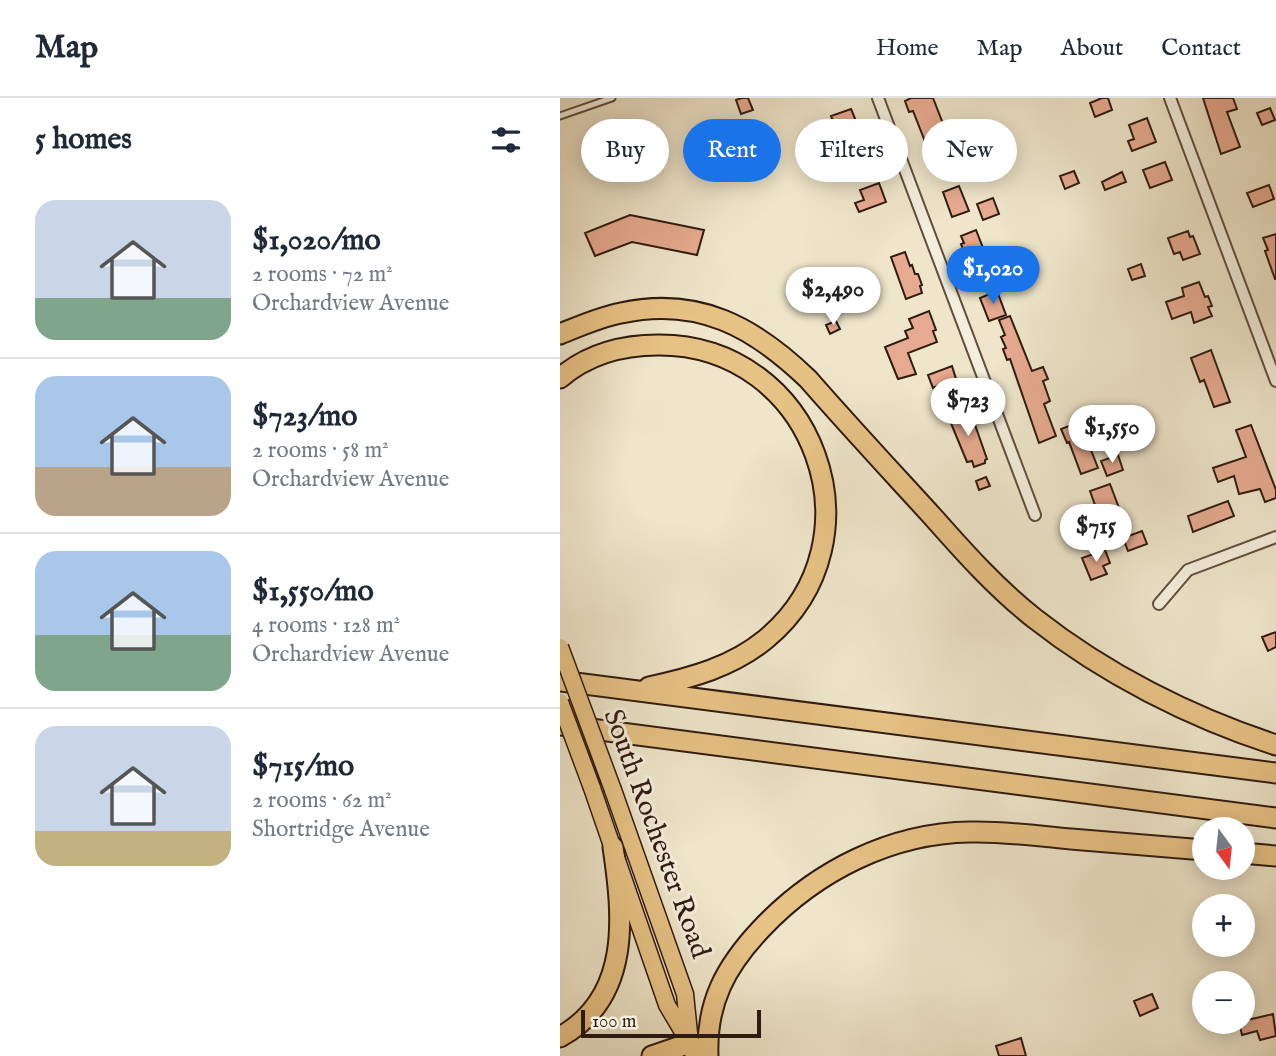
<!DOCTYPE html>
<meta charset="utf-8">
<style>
body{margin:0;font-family:"IM FELL English",serif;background:#f2f2f3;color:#1f2937;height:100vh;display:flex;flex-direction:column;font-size:26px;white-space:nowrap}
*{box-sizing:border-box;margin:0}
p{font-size:23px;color:#747a83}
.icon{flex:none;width:38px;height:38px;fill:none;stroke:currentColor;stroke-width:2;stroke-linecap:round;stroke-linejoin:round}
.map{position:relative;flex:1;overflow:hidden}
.side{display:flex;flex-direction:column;background:#fff;width:560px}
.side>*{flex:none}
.top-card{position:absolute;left:21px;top:21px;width:590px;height:63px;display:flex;gap:14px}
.needle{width:46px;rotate:165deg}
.buttons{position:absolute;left:632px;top:719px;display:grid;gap:14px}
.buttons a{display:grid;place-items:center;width:63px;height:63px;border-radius:50%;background:#fff;box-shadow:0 4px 18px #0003;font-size:35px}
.scale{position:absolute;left:21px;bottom:18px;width:180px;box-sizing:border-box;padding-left:7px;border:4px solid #301b10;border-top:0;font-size:19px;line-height:24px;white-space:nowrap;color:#301b10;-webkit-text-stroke:5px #f4eedd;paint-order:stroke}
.price{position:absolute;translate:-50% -60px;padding:0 16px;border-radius:24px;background:#fff;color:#222;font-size:23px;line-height:46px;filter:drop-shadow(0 2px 4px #0008)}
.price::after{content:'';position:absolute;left:50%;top:42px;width:21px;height:16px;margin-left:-10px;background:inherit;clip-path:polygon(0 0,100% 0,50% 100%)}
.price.active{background:#1a73e8;color:#fff}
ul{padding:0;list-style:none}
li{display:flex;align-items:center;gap:21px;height:175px;padding:0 35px}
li+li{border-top:2px solid #e0e1e3}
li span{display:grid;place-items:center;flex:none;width:196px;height:140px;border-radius:21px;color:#555}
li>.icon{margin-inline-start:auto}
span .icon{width:84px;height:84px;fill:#fffc;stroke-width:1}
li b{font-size:30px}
h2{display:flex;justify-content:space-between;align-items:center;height:84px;padding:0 35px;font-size:30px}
.tag{padding:0 24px;border-radius:32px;background:#fff;box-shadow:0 4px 18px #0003;font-size:24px;line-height:63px}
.tag.active{background:#1a73e8;color:#fff}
header{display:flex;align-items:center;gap:42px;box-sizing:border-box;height:98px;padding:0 35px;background:#fff;border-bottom:2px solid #e0e1e3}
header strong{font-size:33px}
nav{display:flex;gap:38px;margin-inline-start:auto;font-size:24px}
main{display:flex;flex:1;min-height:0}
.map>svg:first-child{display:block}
.building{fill:#e6aa90;stroke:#301b10;stroke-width:2}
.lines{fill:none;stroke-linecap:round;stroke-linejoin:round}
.lane-casing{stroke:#604e3e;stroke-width:9}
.street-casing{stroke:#604e3e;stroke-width:14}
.primary-casing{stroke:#301b10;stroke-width:19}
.highway-casing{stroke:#301b10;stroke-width:23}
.lane{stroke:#f4eedd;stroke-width:5}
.street{stroke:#f4eedd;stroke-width:10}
.primary{stroke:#e7c285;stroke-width:16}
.highway{stroke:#e7c285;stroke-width:19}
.primary-bridge-casing{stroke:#301b10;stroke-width:19;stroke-linecap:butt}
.primary-bridge{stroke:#e7c285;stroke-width:16}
.labels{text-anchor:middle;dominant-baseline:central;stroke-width:6;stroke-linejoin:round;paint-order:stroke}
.street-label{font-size:28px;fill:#301b10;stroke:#f4eedd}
</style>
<header>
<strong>Map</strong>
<nav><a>Home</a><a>Map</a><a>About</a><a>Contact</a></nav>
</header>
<main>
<section class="side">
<h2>5 homes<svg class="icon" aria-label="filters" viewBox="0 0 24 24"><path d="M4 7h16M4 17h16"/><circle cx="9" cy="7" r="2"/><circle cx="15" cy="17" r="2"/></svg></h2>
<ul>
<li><span style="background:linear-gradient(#c9d6e8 70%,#7fa58c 0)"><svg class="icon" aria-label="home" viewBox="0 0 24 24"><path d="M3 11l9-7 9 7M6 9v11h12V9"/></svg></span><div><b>$1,020/mo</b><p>2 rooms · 72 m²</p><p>Orchardview Avenue</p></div></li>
<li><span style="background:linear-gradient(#a9c7e8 65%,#b9a48a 0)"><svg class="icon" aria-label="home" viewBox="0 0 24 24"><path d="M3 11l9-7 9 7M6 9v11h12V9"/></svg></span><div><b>$723/mo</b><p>2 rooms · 58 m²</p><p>Orchardview Avenue</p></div></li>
<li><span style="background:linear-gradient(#a9c7e8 60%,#7fa58c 0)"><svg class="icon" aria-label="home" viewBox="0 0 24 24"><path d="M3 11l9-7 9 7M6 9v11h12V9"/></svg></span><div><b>$1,550/mo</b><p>4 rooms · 128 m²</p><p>Orchardview Avenue</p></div></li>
<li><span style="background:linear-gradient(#c9d6e8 75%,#c2b280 0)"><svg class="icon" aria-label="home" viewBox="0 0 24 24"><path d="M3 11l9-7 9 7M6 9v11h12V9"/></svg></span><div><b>$715/mo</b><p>2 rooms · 62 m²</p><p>Shortridge Avenue</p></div></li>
</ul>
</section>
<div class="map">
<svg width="716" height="958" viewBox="0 0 716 958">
<rect width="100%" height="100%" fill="#eee5ca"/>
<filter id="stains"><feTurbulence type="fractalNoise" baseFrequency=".00286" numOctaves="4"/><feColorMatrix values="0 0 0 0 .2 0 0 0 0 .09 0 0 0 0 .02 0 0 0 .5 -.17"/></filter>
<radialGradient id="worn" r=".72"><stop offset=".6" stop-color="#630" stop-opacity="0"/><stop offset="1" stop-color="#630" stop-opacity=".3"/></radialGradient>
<path class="building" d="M182,0H188L193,12L181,16L176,2Z
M351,0H373L396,59L378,66L372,50L368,51L353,13L349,14L345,3Z
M542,0H548L552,12L535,19L530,5Z
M643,0H673L677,11L667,14L680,49L661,56Z
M710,10L715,22L702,27L697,15Z
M291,11L296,23L276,30L271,18Z
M587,20L596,44L572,53L568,43L574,41L569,27Z
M269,25L274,39L261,45L255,30Z
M411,47L417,62L402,68L395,52Z
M605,64L612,82L590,90L583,72Z
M514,73L519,85L505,91L500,78Z
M562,74L566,84L545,92L542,84Z
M319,85L326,104L299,114L295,105L304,102L300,92Z
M709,87L714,101L693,109L687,95Z
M399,88L409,113L392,119L383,94Z
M433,100L439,116L423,122L417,106Z
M70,117L144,132L137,157L72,144L35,158L25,135Z
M416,132L425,155L420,157L426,171L413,176L401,146L404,145L401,138Z
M628,133L630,139L633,138L640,156L623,162L620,154L614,156L608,140Z
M716,136V181H715L705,153L708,152L703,140Z
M345,154L350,168L352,167L355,176H358L362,187L360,188L362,195L346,201L331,159Z
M581,166L585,178L572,182L568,171Z
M639,184L645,199L648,198L652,208L648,209L652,218L634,225L631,214L612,221L606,204L624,198L622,190Z
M437,193L446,217L429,223L420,200Z
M369,213L376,232L373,233L377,244L348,255L356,276L338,281L325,249L348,240L345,233L353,230L349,221Z
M450,218L472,273L483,269L488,281L483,283L490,303L484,306L496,338L479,345L450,261L447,262L443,251L446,250L441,239L445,237L439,222Z
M276,223L280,231L270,236L266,227Z
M651,252L670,304L654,309L644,282L640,284L631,260Z
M392,268L396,281L391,283L392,287L381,291L379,287L373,290L368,277Z
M406,311L411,325L414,324L427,361L425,362V365L414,369L412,363L407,364L388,318Z
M517,325L526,348L529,347L538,370L521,376L509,344L507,345L501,331Z
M691,327L716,392V400L705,404L700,391L679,396L674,378L658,384L653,370L686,359L676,332Z
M558,357L563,372L547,378L541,363Z
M426,379L430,388L419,392L416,383Z
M550,386L559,410L553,412L554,414L536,421L532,408L535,407L530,393Z
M668,403L674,418L633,434L628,418Z
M582,433L587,446L568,453L563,440Z
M545,452L550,465L543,468L547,476L531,482L522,460Z
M716,534V549L708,553L702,539Z
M592,896L598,910L580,918L574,903Z
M713,916L716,938L700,942L697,933L682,937L679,924Z
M461,940L466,958H439L436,948Z"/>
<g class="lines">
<g class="lane-casing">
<path id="lane" d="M0,18L52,0"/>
</g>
<g class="street-casing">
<path id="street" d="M318,0L475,417
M610,0L716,283
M599,506L628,472L716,439"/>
</g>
<g class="primary-casing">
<path id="primary" d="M32,690L107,907L126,939
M53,692L125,896L130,945L134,958"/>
</g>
<g class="highway-casing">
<path id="highway" d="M0,236C20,228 40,219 61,215C138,198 194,229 248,281C289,328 331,373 373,419C404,454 436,490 474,520C545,576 630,619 716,647
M0,280C28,256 62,247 98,247C254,246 325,442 206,541C172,569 131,580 89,589
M0,583L716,675
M0,627L716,720
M682,755L716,758
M0,939C72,899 63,817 53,749
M92,958L130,945
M148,958C146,904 166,868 202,830C256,773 331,735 410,734C443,733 478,738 511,741C555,745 600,748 644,752"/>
</g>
<use href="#lane" class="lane"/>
<use href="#street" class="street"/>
<use href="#primary" class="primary"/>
<use href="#highway" class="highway"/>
<g class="primary-bridge-casing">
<path id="primary-bridge" d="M0,549L53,692
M0,604L32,690"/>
</g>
<use href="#primary-bridge" class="primary-bridge"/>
</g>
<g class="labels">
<g class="street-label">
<text transform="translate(96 736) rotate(70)">South Rochester Road</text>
</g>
</g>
<rect width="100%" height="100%" filter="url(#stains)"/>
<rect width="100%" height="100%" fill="url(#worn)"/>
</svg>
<div class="buttons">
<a><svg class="needle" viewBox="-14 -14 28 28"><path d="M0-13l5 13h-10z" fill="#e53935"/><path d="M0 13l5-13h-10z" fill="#747a83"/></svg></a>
<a>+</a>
<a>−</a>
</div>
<div class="scale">100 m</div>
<b class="price active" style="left:433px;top:208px">$1,020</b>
<b class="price" style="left:273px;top:229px">$2,490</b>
<b class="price" style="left:408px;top:340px">$723</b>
<b class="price" style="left:552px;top:367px">$1,550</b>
<b class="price" style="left:536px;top:466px">$715</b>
<div class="top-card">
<a class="tag">Buy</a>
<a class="tag active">Rent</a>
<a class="tag">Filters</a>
<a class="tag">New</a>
</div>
</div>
</main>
